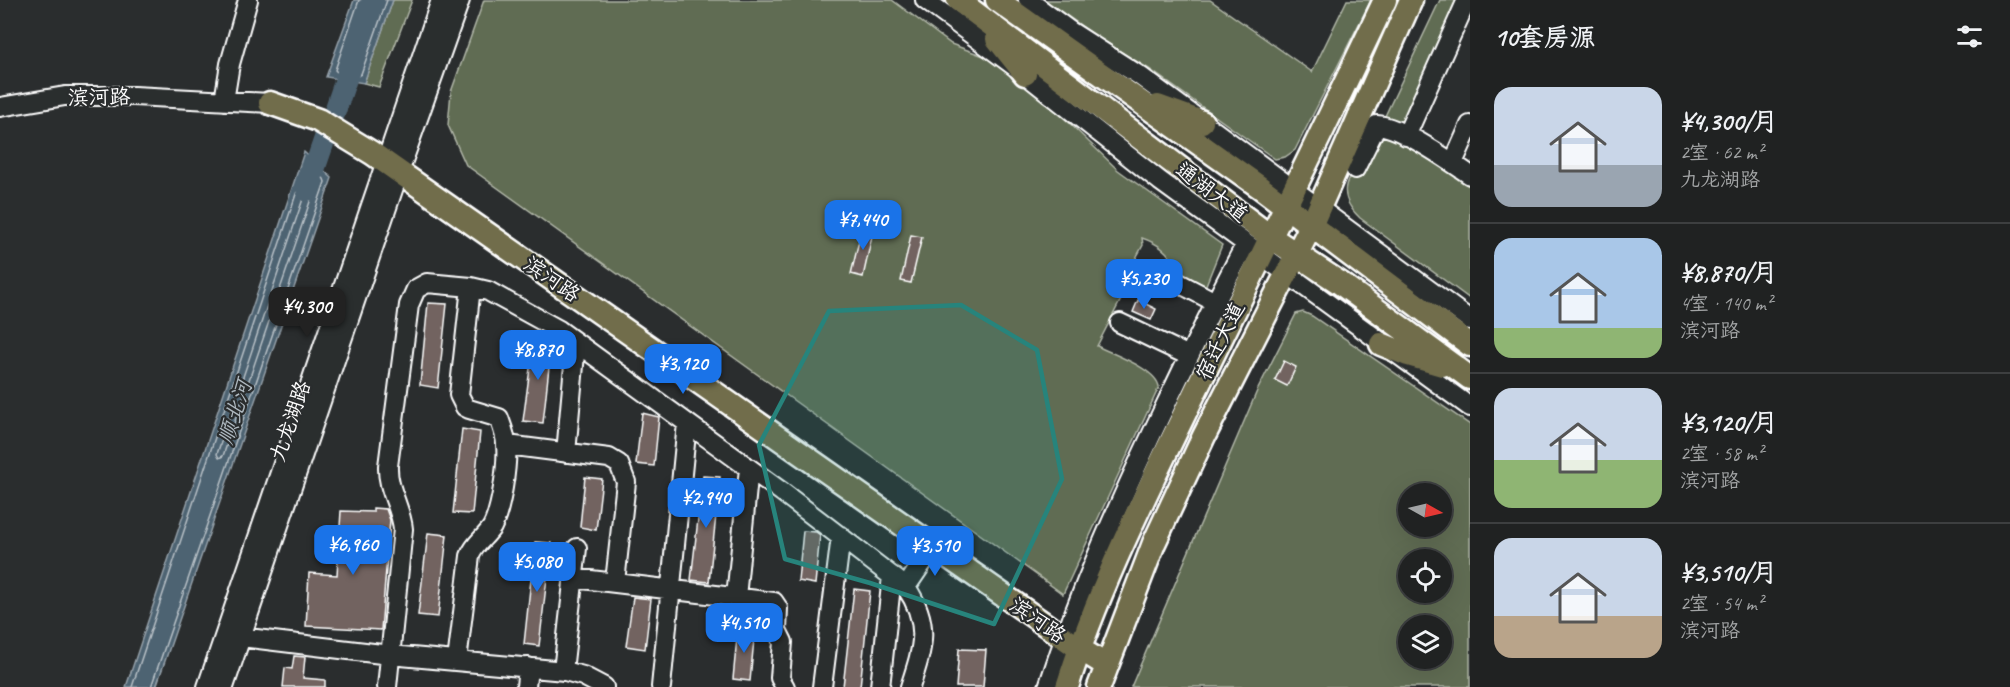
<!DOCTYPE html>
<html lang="zh">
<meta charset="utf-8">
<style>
body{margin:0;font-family:Caveat,"LXGW WenKai TC",sans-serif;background:#282a2a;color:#f1f3f6;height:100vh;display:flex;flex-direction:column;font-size:22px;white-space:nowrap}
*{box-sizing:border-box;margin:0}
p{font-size:20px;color:#a2a4a5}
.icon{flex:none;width:33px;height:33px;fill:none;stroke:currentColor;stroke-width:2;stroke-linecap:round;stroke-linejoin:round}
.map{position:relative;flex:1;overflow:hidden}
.sheet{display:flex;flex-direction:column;background:#202222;width:540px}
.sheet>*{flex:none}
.needle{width:39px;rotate:98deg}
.controls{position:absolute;left:1398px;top:483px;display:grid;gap:12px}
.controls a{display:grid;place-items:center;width:54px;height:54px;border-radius:50%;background:#202222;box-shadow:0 6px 24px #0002,0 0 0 2px #3d3f40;font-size:30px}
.price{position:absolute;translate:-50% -51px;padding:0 14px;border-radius:12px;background:#1a73e8;color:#fff;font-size:20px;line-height:39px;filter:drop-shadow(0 2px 3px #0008)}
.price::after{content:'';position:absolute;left:50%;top:36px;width:18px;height:14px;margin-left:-9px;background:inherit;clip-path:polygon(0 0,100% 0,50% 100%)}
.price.active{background:#222;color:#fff}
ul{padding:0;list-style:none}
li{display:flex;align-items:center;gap:18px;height:150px;padding:0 24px}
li+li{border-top:2px solid #3d3f40}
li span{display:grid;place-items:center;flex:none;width:168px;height:120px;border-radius:18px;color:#555}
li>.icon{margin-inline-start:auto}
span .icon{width:72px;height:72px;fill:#fffc;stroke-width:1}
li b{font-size:26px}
h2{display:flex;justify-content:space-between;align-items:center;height:72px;padding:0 24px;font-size:26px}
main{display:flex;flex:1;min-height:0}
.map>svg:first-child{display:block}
.green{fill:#616c52;stroke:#b0b6a8;stroke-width:1.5;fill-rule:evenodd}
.water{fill:#4e6372;stroke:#95a1aa;stroke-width:1.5}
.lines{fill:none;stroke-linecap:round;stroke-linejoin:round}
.shore{stroke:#b8c1c7;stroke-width:1.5}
.river{stroke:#4e6372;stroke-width:22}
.building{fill:#726460;stroke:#fff;stroke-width:1.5}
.minor-casing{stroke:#fff;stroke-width:22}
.major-casing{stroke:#fff;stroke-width:27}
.minor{stroke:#2a2d2e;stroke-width:18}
.major{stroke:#716d4b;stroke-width:22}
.marked{fill:#27847c;fill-opacity:0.2;stroke:#27847c;stroke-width:4.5;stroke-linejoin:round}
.labels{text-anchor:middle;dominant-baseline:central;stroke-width:4.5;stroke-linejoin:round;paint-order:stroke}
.street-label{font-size:21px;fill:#fff;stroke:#2a2d2e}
.water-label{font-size:22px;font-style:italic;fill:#afb9c0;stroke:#2a2d2e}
</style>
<main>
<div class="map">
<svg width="1470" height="687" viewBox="0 0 1470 687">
<rect width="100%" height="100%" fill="#2a2d2e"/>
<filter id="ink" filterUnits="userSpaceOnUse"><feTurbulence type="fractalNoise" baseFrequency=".0167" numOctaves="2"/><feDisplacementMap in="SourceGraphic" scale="12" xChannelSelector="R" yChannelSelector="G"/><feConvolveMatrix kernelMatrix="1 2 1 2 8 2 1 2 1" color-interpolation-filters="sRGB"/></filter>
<g filter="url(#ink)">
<path class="green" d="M393,0H412L379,87L364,83Z
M484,0H892L951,44L989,58L1061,115L1118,170L1222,245L1204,290L1178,275C1174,256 1160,244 1142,238L1143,245L1127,275L1132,278L1097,346C1112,354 1157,369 1159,387L1063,594L466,165L448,125L451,92Z
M1045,0H1210L1312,72L1347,0H1371L1295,150L1285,157L1275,159L1149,69L1103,41Z
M1440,0H1462L1399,139L1470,180V299L1360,218C1348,207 1340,192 1350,176L1357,175Z
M1303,312L1312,316L1470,425V687H1131L1257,391L1296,314ZM1408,494H1442V526H1408ZM1408,560H1442V592H1408ZM1408,626H1442V658H1408Z"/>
<path class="water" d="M354,0H393L364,83L326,77Z
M304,152L332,178L156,687H126Z"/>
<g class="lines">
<path class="shore" d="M359,0L335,70L338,73L358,76L361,74L387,0
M367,0L346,63L348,67L356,66L379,0
M310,178L315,181L316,184L223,456L219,458L217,454Z
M132,687L305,167L309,165L324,179L325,182L151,687"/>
<path class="river" d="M333,117L373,0
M307,190L325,138"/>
</g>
<path class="building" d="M863,224L874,227L863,277L851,274Z
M911,235L922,237L911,283L901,281Z
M1138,300L1156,309L1151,320L1133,312Z
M428,303L447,304L438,388L420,385Z
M534,338L552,339L543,423L523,421Z
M1284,361L1296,367L1287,386L1275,380Z
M642,413L659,417L654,466L636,464Z
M462,429L480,432L472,514L453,513Z
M703,476L720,477L709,582L691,580Z
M585,477L602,479L596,530L580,527Z
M373,508L386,509L390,520L381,630L306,626L309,573L337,575L341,511L373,512Z
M803,531L816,532L820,535L815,584L798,581Z
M428,533L447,535L438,617L418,615Z
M535,542L551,543L539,646L524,644Z
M854,589L870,591L860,687H843Z
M633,597L651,599L645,649L626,646Z
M738,627L755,629L750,681L733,679Z
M959,649L986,650L983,687H956Z
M294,656L305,657L303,678L325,680V687H283L285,668L292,669Z"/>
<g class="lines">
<g class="minor-casing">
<path id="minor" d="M925,0L1025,74L1160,181L1470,407
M1028,0L1070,31L1140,76L1470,320
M224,101L230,64L248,0
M0,107L65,96H134L270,103
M1406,136L1467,0
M1453,163L1470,125
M1355,169L1377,125C1400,126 1450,161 1470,175
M1156,271L1215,302
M1120,323L1189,356
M507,445L609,458L619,464L626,482L615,582
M566,453L576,343
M574,578L774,602L778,608L777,630L783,642L780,678L785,687
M906,587L934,546
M736,597L749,468
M230,634L241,637L390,655L565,671L583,676L604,687
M457,661L470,556C474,544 485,538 492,527C501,510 508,464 506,445C506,436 502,426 499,418L469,409L465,407L459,395L471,287
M563,671L577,548
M207,687L441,0
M224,687L399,172L460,0
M387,687L403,529C401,507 387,489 388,466L409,305L416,289L427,283L471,287L488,291L559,330L782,492L906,587C931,624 923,647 910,687
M526,687L528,667
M661,687L687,423
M822,687L841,536
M880,687L892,576
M1048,687C1080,588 1121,498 1166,404C1192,350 1217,296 1246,244"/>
</g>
<g class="major-casing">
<path id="major" d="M958,0L1272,238L1340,283L1470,378
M997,0L1260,187L1470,345
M997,39L1025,74
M270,103L318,120L372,153L1080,649L1106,665
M1158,106L1202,122
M1381,344L1408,355L1442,365
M1067,687C1099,585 1149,488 1195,392C1259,261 1323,131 1385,0
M1099,687L1154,543L1204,436L1311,226L1411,0"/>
</g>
<use href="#minor" class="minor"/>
<use href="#major" class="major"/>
</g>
</g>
<path class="marked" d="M961,305L1037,350L1062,479L994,624L870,583L785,559L759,445L829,311Z"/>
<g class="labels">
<g class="street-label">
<text transform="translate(99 97) rotate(-1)">滨河路</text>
<text transform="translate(1212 192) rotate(37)">通湖大道</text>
<text transform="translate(552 279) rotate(35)">滨河路</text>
<text transform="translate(1220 341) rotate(-64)">宿迁大道</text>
<text transform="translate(290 421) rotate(-71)">九龙湖路</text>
<text transform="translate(1038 620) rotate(35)">滨河路</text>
</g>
<g class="water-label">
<text transform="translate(235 412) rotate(-72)">顺北河</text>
</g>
</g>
</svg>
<div class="controls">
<a><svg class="needle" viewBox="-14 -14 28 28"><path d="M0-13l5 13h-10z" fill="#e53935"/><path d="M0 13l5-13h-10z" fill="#a2a4a5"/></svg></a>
<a><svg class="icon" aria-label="locate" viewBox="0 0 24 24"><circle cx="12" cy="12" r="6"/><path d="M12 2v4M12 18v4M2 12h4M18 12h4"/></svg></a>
<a><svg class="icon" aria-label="layers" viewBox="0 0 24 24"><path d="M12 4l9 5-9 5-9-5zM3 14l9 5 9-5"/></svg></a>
</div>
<b class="price" style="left:863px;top:251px">¥7,440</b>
<b class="price" style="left:1144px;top:310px">¥5,230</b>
<b class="price active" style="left:307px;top:338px">¥4,300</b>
<b class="price" style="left:538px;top:381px">¥8,870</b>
<b class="price" style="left:683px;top:395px">¥3,120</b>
<b class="price" style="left:706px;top:529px">¥2,940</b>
<b class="price" style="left:353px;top:576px">¥6,960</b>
<b class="price" style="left:935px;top:577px">¥3,510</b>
<b class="price" style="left:537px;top:593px">¥5,080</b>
<b class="price" style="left:744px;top:654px">¥4,510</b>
</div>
<section class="sheet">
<h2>10套房源<svg class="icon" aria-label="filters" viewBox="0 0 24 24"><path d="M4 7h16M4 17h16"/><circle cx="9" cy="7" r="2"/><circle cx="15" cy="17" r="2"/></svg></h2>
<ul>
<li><span style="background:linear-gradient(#c9d6e8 65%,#9aa5b1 0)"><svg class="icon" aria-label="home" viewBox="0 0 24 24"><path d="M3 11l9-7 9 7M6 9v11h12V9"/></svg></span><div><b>¥4,300/月</b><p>2室 · 62 m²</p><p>九龙湖路</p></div></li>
<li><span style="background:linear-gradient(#a9c7e8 75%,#8fb573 0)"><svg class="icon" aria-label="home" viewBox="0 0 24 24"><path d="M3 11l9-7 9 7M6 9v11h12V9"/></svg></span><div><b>¥8,870/月</b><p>4室 · 140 m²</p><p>滨河路</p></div></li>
<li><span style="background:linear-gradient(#c9d6e8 60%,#8fb573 0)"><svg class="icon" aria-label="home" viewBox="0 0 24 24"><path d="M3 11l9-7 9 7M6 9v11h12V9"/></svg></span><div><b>¥3,120/月</b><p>2室 · 58 m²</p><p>滨河路</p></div></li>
<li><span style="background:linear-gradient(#c9d6e8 65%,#b9a48a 0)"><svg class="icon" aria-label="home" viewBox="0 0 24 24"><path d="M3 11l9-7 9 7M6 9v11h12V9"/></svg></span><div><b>¥3,510/月</b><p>2室 · 54 m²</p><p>滨河路</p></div></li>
</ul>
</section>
</main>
